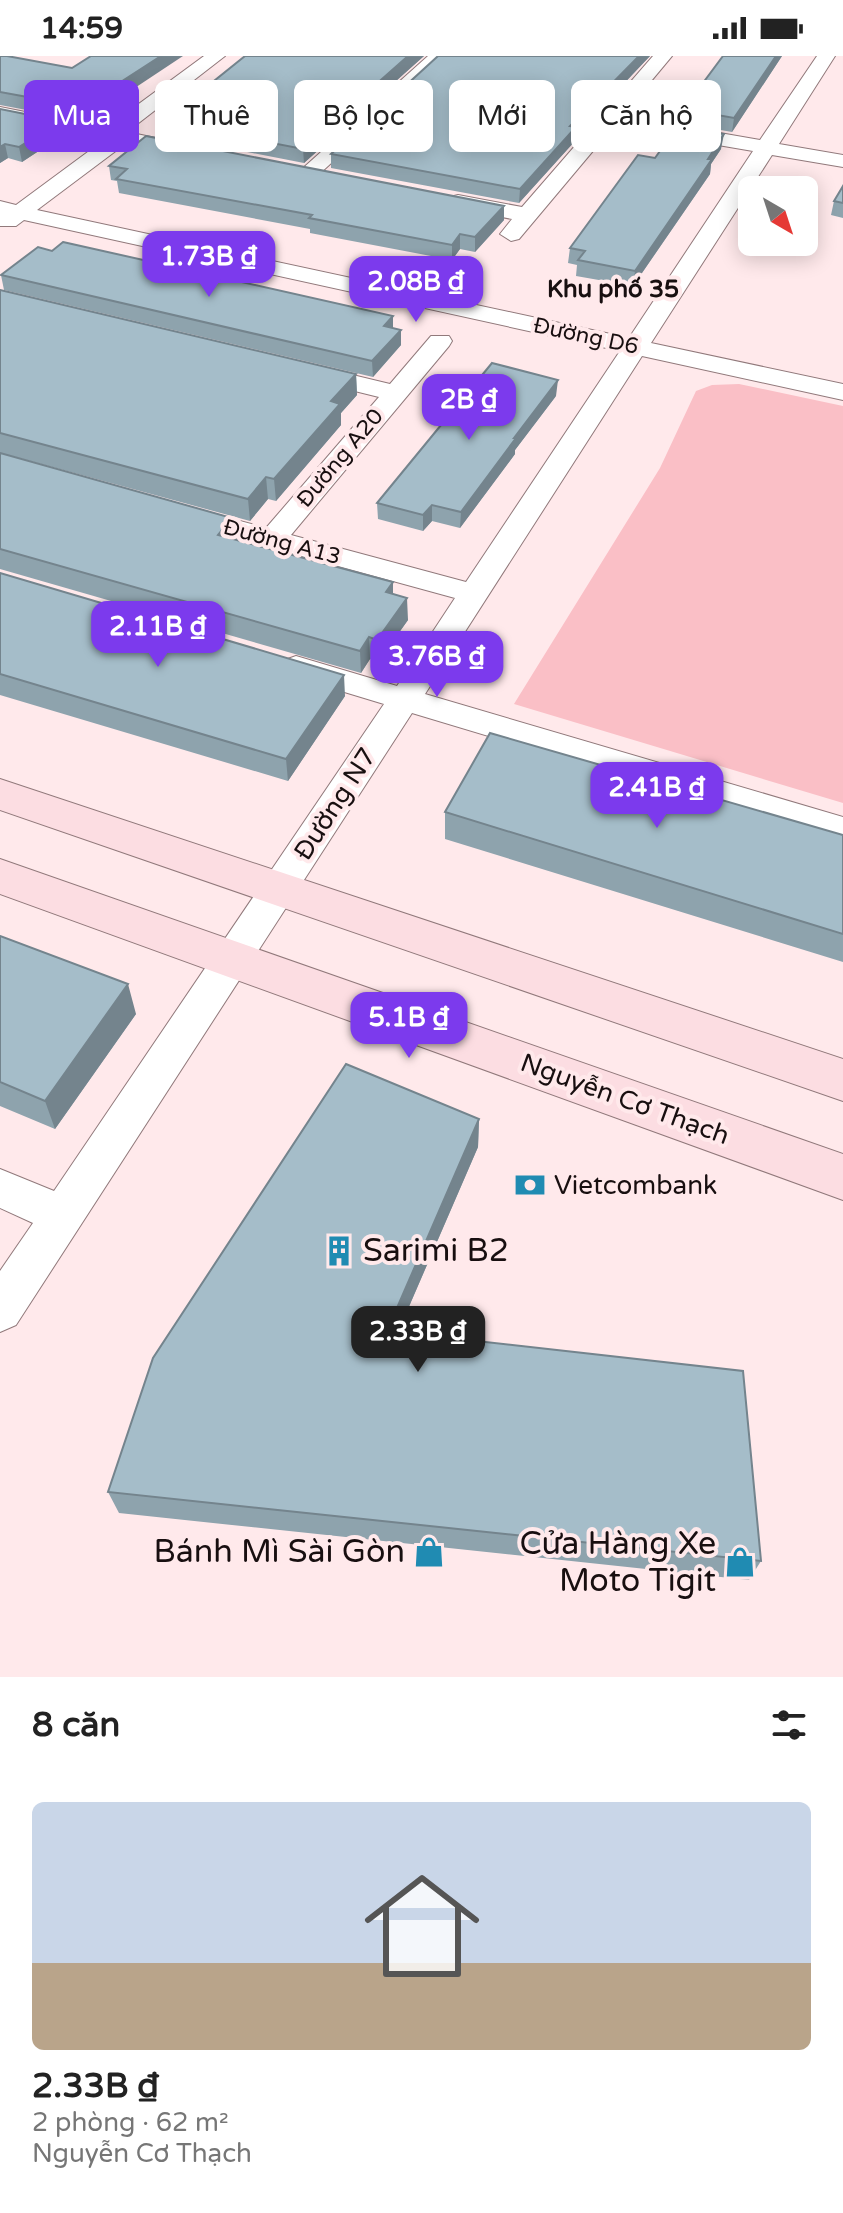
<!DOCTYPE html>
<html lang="vi">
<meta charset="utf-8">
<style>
body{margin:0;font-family:"Varela Round",sans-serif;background:#f6f6f6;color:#222;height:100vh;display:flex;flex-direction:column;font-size:30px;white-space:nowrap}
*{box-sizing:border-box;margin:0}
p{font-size:26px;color:#767676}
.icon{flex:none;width:44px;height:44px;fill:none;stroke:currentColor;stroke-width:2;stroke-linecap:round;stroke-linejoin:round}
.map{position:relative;height:1621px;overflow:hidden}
.details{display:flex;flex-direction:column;background:#fff;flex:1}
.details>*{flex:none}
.guide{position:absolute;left:24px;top:24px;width:796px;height:72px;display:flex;gap:16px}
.needle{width:52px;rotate:141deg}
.controls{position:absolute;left:738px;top:120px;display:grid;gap:16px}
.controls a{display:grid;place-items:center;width:80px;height:80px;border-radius:12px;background:#fff;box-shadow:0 4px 20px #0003;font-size:40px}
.price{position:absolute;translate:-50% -68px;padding:0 18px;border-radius:16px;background:#7c3aed;color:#fff;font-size:26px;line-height:52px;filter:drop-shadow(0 2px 4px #0008)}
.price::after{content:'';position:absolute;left:50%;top:48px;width:24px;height:18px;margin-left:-12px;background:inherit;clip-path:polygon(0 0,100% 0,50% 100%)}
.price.selected{background:#222;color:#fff}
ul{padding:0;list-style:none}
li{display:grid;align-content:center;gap:16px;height:424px;padding:0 32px}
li+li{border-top:2px solid #e0e0e0}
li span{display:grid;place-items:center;height:248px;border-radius:12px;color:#555}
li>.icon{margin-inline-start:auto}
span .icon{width:144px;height:144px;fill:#fffc;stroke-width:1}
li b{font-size:34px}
h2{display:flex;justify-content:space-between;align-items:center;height:96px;padding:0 32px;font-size:34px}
.pill{padding:0 28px;border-radius:12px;background:#fff;box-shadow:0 4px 20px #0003;font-size:28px;line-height:72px}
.pill.selected{background:#7c3aed;color:#fff}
.status{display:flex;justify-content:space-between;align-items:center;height:56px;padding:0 40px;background:#fff;direction:ltr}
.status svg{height:22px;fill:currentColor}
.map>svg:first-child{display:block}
.green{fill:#fabfc6}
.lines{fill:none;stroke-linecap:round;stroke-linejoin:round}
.street-casing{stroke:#91797b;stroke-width:2}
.secondary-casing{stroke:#91797b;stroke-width:2}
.street{fill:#fff;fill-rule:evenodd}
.secondary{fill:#fcdde2;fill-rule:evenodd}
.wall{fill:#8ea3ad}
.shaded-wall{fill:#74848d}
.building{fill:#a5bdc9;stroke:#74848d;stroke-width:2}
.labels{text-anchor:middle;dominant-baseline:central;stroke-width:8;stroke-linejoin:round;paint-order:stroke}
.far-street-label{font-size:22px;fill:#180f10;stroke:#ffe9eb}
.far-neighbourhood-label{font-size:24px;font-weight:bold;fill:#180f10;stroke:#ffe9eb}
.street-label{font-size:26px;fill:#180f10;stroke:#ffe9eb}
.poi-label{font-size:26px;fill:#180f10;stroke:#ffe9eb;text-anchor:start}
.near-poi-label{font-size:32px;fill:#180f10;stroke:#ffe9eb;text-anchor:end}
</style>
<div class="status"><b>14:59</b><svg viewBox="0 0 49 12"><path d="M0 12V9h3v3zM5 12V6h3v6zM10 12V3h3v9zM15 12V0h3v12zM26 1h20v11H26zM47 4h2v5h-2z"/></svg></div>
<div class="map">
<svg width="843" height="1621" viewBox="0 0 843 1621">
<rect width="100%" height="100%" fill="#ffe9eb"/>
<path class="green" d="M739,328L843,350V747L514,648L660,412L696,335L712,329Z"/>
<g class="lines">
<g class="street-casing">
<path id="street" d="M204,0H225L127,76L194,90L197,94L194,98L187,100L125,88L37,154L629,282L753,95L613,71L519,183L511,185L500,178L512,163L450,151L447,146L450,141L458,139L522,151L653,0H672L622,60L760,84L817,0H835L779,88L843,99V111L772,99L651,287L843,328V344L642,300L425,638L843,761V787L412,657L16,1269L0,1276V1215L33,1167L0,1152V1113L54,1135L384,648L285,618L280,611L285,604L296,600L397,630L455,542L174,465L170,459L174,453L184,450L266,472L379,341L302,322L298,317L302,312L311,309L390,328L431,280H449L452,285L449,290L291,479L466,526L620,295L24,164L16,170H0V145L16,149L104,84L0,63V51L106,72Z
M428,0H448L316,121H302L298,117L302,113Z"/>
</g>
<g class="secondary-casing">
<path id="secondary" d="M0,723L843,1003V1045L0,754Z
M0,803L843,1098V1144L0,838Z"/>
</g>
<use href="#street" class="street"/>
<use href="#secondary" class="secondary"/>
</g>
<path class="wall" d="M0,0L72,12L91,0L85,65L0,49Z
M245,0H424L304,107L165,80L163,66Z
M438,0H650L576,78L575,85L519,147L331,112V98Z
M723,0H782L732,76L687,68L689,54L693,49L694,39Z
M0,53L63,79L22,106L8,102L0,107Z
M721,93L711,108L710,118L633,230L576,220L577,209L568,207L570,192L655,102Z
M109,110L504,164L475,196L460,193L452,204L310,177V173L119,137L117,125L111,124Z
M843,130V162L831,159L834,145Z
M1,219L393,272L401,274V289L373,321L4,234Z
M0,234L356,318L357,339L341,357V369L276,445L268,443L250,465L1,397L232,462L234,483L393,538L408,564L378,606L370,603L361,617L0,513Z
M556,340L515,394V398L460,472L432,465L423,475L378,463L377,447Z
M0,517L345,640L288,725L0,639Z
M445,756L843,779V906L445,783Z
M0,880L136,958L55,1073L0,1050Z
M479,1063L478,1091L398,1276L761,1505L749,1524L119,1457L108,1436Z"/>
<path class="shaded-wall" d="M161,0H183L85,65L82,51Z
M408,0H424L304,107L303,93Z
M639,0H650L576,78L575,85L519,147L520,133L570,70Z
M776,0H782L732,76L734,62Z
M60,65L63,79L22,106L19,91Z
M724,78L721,93L711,108L710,118L633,230L635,215Z
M5,88L8,102L0,107V91Z
M504,150V164L475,196V181Z
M460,178V193L452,204V189Z
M393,260V275L384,270Z
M401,274V289L373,321L372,305Z
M356,318L357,339L341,357V369L276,445L274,423L331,345Z
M558,324L556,340L515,394V398L460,472L461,456L514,382Z
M266,421L268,443L250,465L248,443Z
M432,449V465L423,475V459Z
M232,462L234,484L218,479Z
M393,526V548L386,536Z
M407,542L408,564L378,606L377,584Z
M369,581L370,603L361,617L360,595Z
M344,619L345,640L288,725L286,703Z
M128,928L136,958L55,1073L45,1045Z
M479,1063L478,1091L388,1299L387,1275Z"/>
<path class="building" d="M0,0H7L72,12L91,0H161L82,51L0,36Z
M245,0H408L303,93L163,66Z
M438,0H639L570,70L576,71L520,133L331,98Z
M723,0H776L734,62L689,54L699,40L694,39Z
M0,53L60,65L19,91L5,88L0,91Z
M677,71L724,78L708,103H712L635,215L578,204L585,195L570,192L638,99L655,102Z
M146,80L504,150L475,181L460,178L452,189L309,162L312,159L116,123L127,113L109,110Z
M843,130V147L834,145Z
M63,186L393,260L384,270L401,274L372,305L1,219L38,191L52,195Z
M0,234L356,318L331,345L340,348L274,423L266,421L248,443L0,377Z
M492,307L558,324L514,382H516L461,456L432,449L423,459L377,447Z
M0,397L232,462L218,479L393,526L386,536L407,542L377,584L369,581L360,595L0,493Z
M0,517L344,619L286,703L0,618Z
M490,677L843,779V878L445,756Z
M0,880L128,928L45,1045L0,1026Z
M346,1008L479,1063L387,1275L743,1315L761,1505L108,1436L153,1302Z"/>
<defs>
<g id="bank-bare" transform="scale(2.4)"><path d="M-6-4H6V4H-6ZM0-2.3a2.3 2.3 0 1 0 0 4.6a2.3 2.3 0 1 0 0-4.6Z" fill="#208bb2" stroke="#ffe9eb" stroke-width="2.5" paint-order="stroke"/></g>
<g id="building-bare" transform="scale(2.4)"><path d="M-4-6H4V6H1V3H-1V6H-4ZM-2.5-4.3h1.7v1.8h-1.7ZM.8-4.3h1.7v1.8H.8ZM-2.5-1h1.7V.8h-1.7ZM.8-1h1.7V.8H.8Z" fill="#208bb2" stroke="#ffe9eb" stroke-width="2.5" paint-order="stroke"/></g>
<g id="shop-bare" transform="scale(2.4)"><path d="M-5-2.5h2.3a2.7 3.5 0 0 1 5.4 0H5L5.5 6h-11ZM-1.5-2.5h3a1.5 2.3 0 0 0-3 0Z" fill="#208bb2" stroke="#ffe9eb" stroke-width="2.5" paint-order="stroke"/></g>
</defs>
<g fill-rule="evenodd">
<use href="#bank-bare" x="530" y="1129"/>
<use href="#building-bare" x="339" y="1195"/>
<use href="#shop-bare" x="429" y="1496"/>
<use href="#shop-bare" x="740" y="1506"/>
</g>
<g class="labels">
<g class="far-street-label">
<text transform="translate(586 280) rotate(12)">Đường D6</text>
<text transform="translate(340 402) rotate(-50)">Đường A20</text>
<text transform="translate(282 486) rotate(15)">Đường A13</text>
</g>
<g class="far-neighbourhood-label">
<text x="613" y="233">Khu phố 35</text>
</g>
<g class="street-label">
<text transform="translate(335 748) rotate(-57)">Đường N7</text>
<text transform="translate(625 1043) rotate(20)">Nguyễn Cơ Thạch</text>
</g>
<g class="poi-label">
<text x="554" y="1129">Vietcombank</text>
</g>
<g class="near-poi-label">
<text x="363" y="1195" text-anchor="start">Sarimi B2</text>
<text x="716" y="1488">Cửa Hàng Xe<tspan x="716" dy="37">Moto Tigit</tspan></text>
<text x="405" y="1496">Bánh Mì Sài Gòn</text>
</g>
</g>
</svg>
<div class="controls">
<a><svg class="needle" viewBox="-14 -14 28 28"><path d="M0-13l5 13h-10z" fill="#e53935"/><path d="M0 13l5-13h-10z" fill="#767676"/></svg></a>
</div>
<b class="price" style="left:209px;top:243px">1.73B ₫</b>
<b class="price" style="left:416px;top:268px">2.08B ₫</b>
<b class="price" style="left:469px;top:386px">2B ₫</b>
<b class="price" style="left:158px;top:613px">2.11B ₫</b>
<b class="price" style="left:437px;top:643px">3.76B ₫</b>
<b class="price" style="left:657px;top:774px">2.41B ₫</b>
<b class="price" style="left:409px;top:1004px">5.1B ₫</b>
<b class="price selected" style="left:418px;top:1318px">2.33B ₫</b>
<div class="guide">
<a class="pill selected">Mua</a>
<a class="pill">Thuê</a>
<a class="pill">Bộ lọc</a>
<a class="pill">Mới</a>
<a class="pill">Căn hộ</a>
</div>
</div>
<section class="details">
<h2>8 căn<svg class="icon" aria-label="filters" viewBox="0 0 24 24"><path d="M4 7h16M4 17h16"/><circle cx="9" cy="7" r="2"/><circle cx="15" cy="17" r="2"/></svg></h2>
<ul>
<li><span style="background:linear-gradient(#c9d6e8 65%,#b9a48a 0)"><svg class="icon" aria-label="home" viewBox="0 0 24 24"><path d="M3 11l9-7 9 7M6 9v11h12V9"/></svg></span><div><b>2.33B ₫</b><p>2 phòng · 62 m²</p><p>Nguyễn Cơ Thạch</p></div></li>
</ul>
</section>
